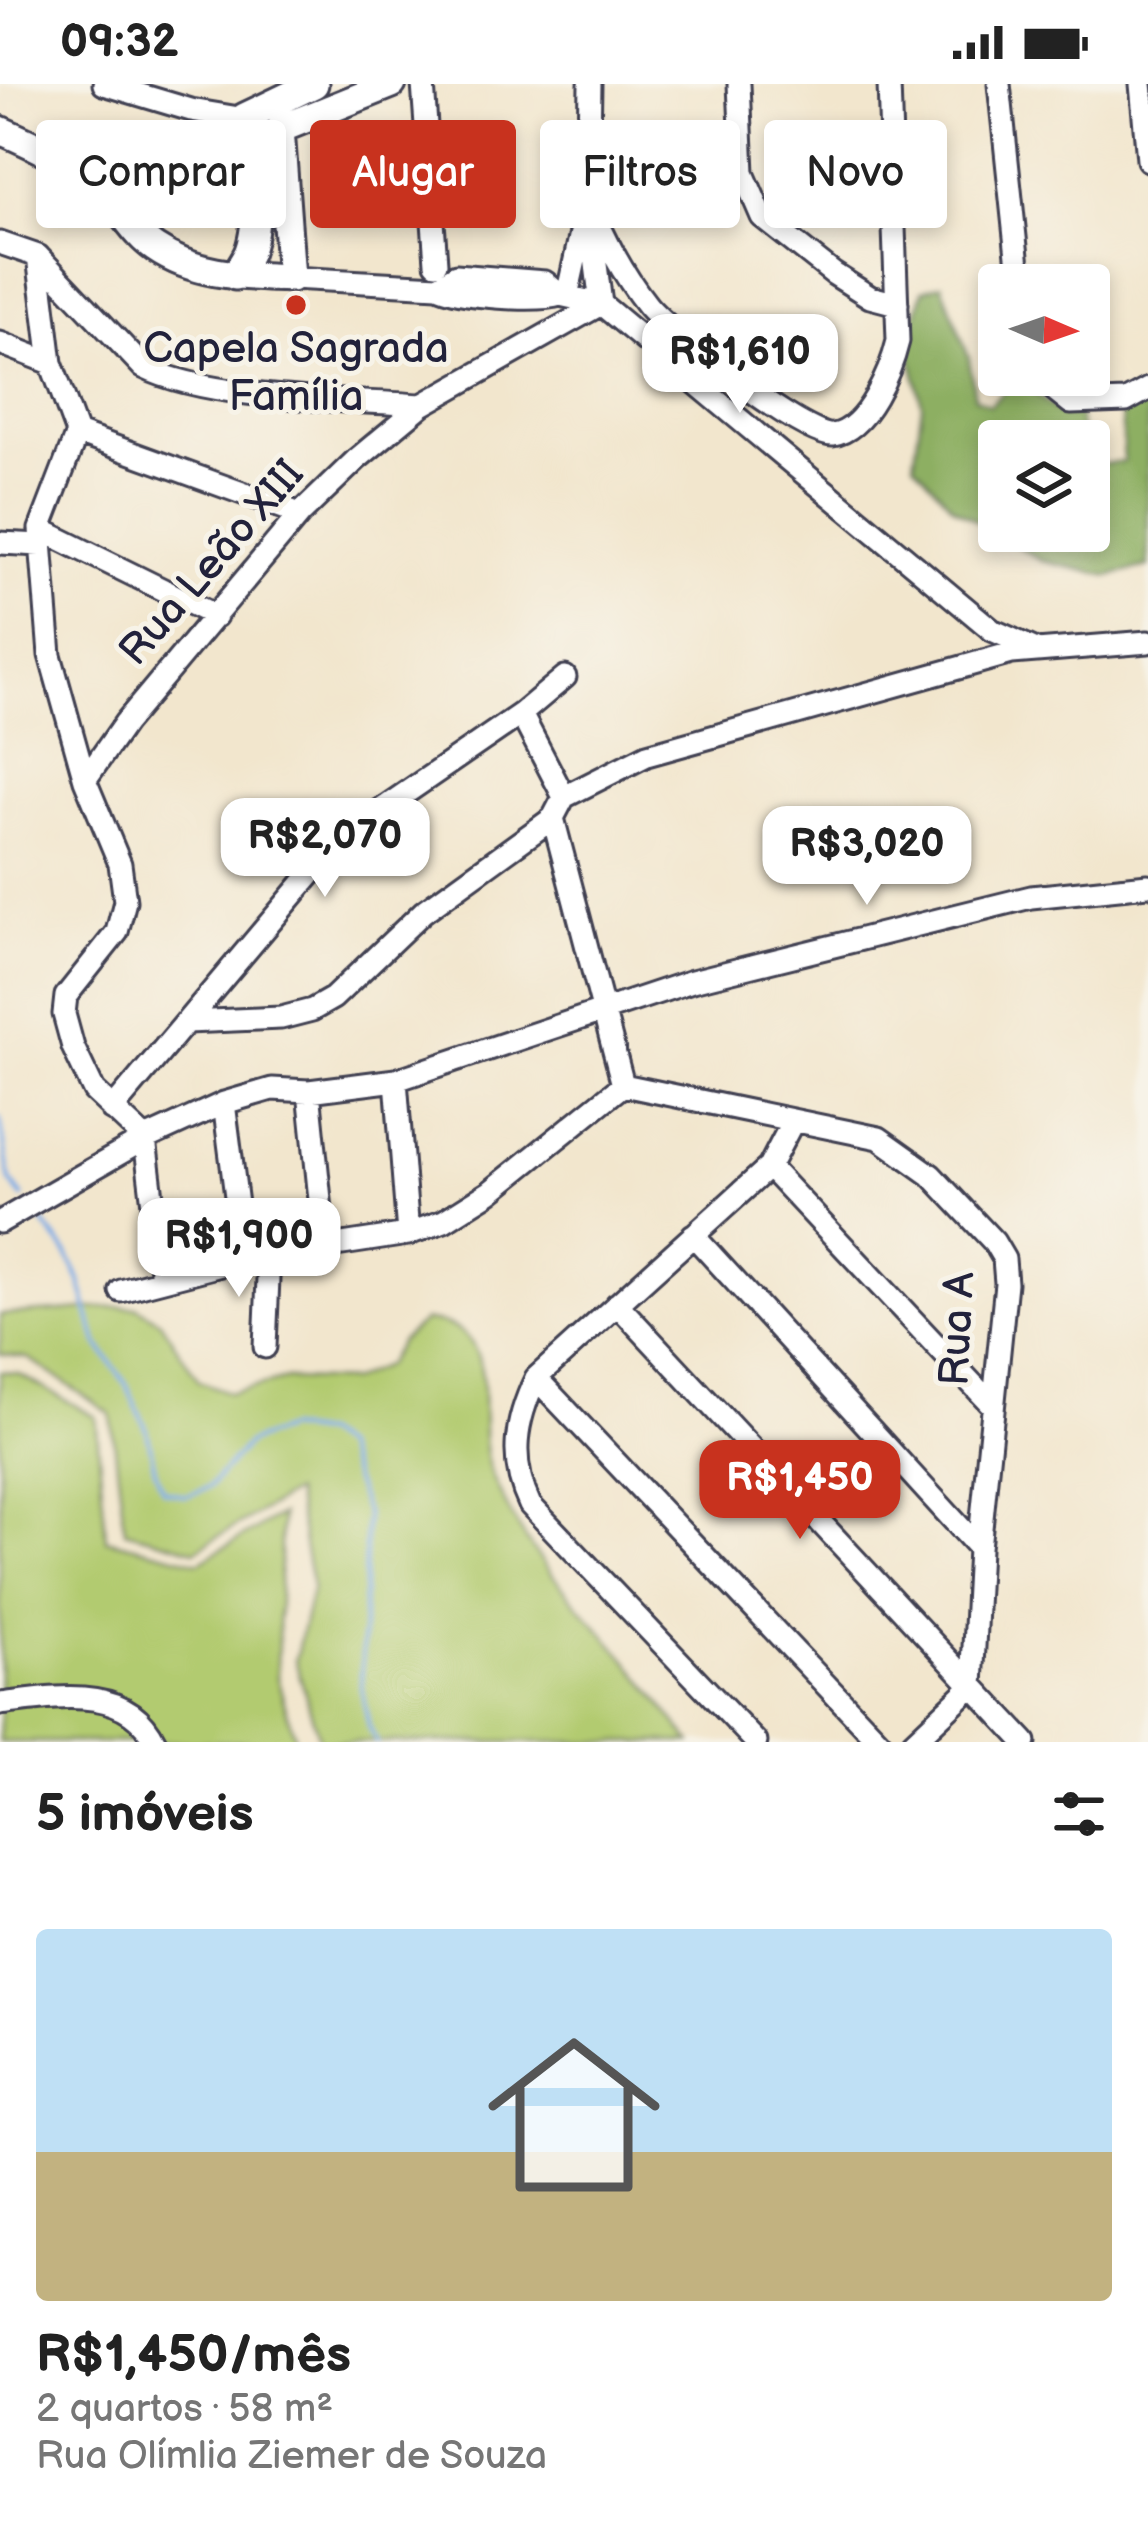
<!DOCTYPE html>
<html lang="pt">
<meta charset="utf-8">
<style>
body{margin:0;font-family:"Balsamiq Sans",sans-serif;background:#f6f6f6;color:#222;height:100vh;display:flex;flex-direction:column;font-size:45px;white-space:nowrap}
*{box-sizing:border-box;margin:0}
p{font-size:39px;color:#767676}
.icon{flex:none;width:66px;height:66px;fill:none;stroke:currentColor;stroke-width:2;stroke-linecap:round;stroke-linejoin:round}
.map{position:relative;height:1658px;overflow:hidden}
.drawer{display:flex;flex-direction:column;background:#fff;flex:1}
.drawer>*{flex:none}
.top-card{position:absolute;left:36px;top:36px;width:1077px;height:108px;display:flex;gap:24px}
.needle{width:78px;rotate:92deg}
.controls{position:absolute;left:978px;top:180px;display:grid;gap:24px}
.controls a{display:grid;place-items:center;width:132px;height:132px;border-radius:12px;background:#fff;box-shadow:0 6px 18px #0003;font-size:60px}
.price{position:absolute;translate:-50% -102px;padding:0 27px;border-radius:24px;background:#fff;color:#222;font-size:39px;line-height:78px;filter:drop-shadow(0 3px 6px #0008)}
.price::after{content:'';position:absolute;left:50%;top:72px;width:36px;height:27px;margin-left:-18px;background:inherit;clip-path:polygon(0 0,100% 0,50% 100%)}
.price.current{background:#c8321e;color:#fff}
ul{padding:0;list-style:none}
li{display:grid;align-content:center;gap:24px;height:636px;padding:0 36px}
li+li{border-top:3px solid #e0e0e0}
li span{display:grid;place-items:center;height:372px;border-radius:12px;color:#555}
li>.icon{margin-inline-start:auto}
span .icon{width:216px;height:216px;fill:#fffc;stroke-width:1}
li b{font-size:51px}
h2{display:flex;justify-content:space-between;align-items:center;height:144px;padding:0 36px;font-size:51px}
.pill{padding:0 42px;border-radius:12px;background:#fff;box-shadow:0 6px 18px #0003;font-size:42px;line-height:108px}
.pill.current{background:#c8321e;color:#fff}
.status{display:flex;justify-content:space-between;align-items:center;height:84px;padding:0 60px;background:#fff;direction:ltr}
.status svg{height:33px;fill:currentColor}
.map>svg:first-child{display:block}
.green{fill:#b2cb70;stroke:#6a7656;stroke-width:3}
.forest{fill:#8daf62;stroke:#58684e;stroke-width:3}
.lines{fill:none;stroke-linecap:round;stroke-linejoin:round}
.stream{stroke:#7cace6;stroke-width:4.5}
.minor-casing{stroke:#413f51;stroke-width:27}
.major-casing{stroke:#413f51;stroke-width:33}
.minor{stroke:#fff;stroke-width:21}
.major{stroke:#fff;stroke-width:27}
.poi-dot{fill:#c8321e;stroke:#f7f3e8;stroke-width:4.5}
.labels{text-anchor:middle;dominant-baseline:central;stroke-width:10;stroke-linejoin:round;paint-order:stroke}
.poi-label{font-size:42px;fill:#22223b;stroke:#f7f3e8}
.street-label{font-size:42px;fill:#22223b;stroke:#f7f3e8}
</style>
<div class="status"><b>09:32</b><svg viewBox="0 0 49 12"><path d="M0 12V9h3v3zM5 12V6h3v6zM10 12V3h3v9zM15 12V0h3v12zM26 1h20v11H26zM47 4h2v5h-2z"/></svg></div>
<div class="map">
<svg width="1148" height="1658" viewBox="0 0 1148 1658">
<rect width="100%" height="100%" fill="#f7f3e8"/>
<filter id="ink" filterUnits="userSpaceOnUse"><feTurbulence type="fractalNoise" baseFrequency=".00833" numOctaves="2"/><feDisplacementMap in="SourceGraphic" scale="24" xChannelSelector="R" yChannelSelector="G"/><feConvolveMatrix kernelMatrix="1 2 1 2 8 2 1 2 1" color-interpolation-filters="sRGB"/></filter>
<filter id="wash" filterUnits="userSpaceOnUse"><feTurbulence type="fractalNoise" baseFrequency=".004" numOctaves="4" result="noise"/><feDisplacementMap in="SourceGraphic" scale="48" xChannelSelector="R" yChannelSelector="G"/><feGaussianBlur stdDeviation="2.7" result="paint"/><feColorMatrix in="noise" values="0 0 0 0 0 0 0 0 0 0 0 0 0 0 0 0 0 1.4 0 .05"/><feComposite in="paint" operator="in"/></filter>
<g filter="url(#wash)">
<rect width="100%" height="100%" fill="#f2e6cd"/>
<path class="green" d="M118,1223H137L160,1237L199,1297L230,1309L287,1295L350,1297L386,1281L400,1257L424,1237C510,1240 471,1336 490,1386C525,1475 577,1515 635,1586C654,1610 672,1635 692,1658H320L295,1576L312,1503L294,1408L195,1466L125,1447L111,1330L28,1274L0,1270V1231Z
M0,1287L18,1290L96,1333L106,1455L199,1478L281,1431L277,1594L296,1658H0Z"/>
<path class="forest" d="M942,200L969,274L975,313L990,321L1017,294L1063,332L1078,330L1084,357H999V447H1089V377L1091,382L1124,377L1121,327L1148,317V483L1109,492L1042,477L952,422L914,379L922,321L908,258L923,206Z"/>
<g class="lines">
<path class="stream" d="M0,1034L10,1097L23,1113
M34,1127L65,1166L80,1197L97,1259L126,1300L147,1346L155,1386L163,1406L186,1412L209,1403L248,1359L286,1345L322,1350L342,1364L366,1431L361,1603L369,1643L377,1658"/>
</g>
</g>
<g filter="url(#ink)">
<g class="lines">
<g class="minor-casing">
<path id="minor" d="M104,0L191,26L257,37
M423,0L436,179
M590,0L588,117L601,220
M739,0L743,89L762,133L834,190L870,213L897,220
M999,0L1020,201
M1141,0L1148,76
M588,117C605,155 621,188 647,221C667,246 806,355 833,351C867,346 891,286 898,257L889,0
M0,159L38,172L143,283C209,316 345,316 422,321
M38,172L51,279L77,349L40,445L50,571L85,696L120,780L125,817L117,848L66,912L64,930L73,963L94,1007L145,1055L162,1196
M456,191L545,198L560,211C538,218 459,213 438,202Z
M291,194L438,202
M560,211L601,220L992,546L1034,565
M567,212L584,135
M0,259L51,279
M1036,291L1071,319L1126,317L1148,305
M77,349L300,430
M40,445L216,532
M0,459L41,461
M521,630L565,593
M85,696L125,639L300,430L357,375L422,321L601,220
M187,938L281,934L312,926L333,914L423,828L553,734
M396,996L408,1150
M623,1001L879,1054L931,1091L994,1158L1004,1175L1006,1199L979,1464L972,1602L913,1658
M623,1001L553,734L564,713L647,671L1012,569L1148,558
M309,1007L325,1165
M224,1019L244,1175
M112,1026L343,752L521,630L564,713
M769,1083L993,1322
M0,1138L145,1055L224,1019L272,1005L309,1007L396,996L692,897L1031,813L1148,801
M693,1151L979,1464
M121,1207L244,1175L408,1150L444,1137L490,1108L623,1001
M617,1220L1025,1658
M265,1263L269,1171
M536,1294L880,1658
M0,1620C53,1614 127,1598 155,1658
M756,1658L530,1421C509,1377 515,1338 536,1294L769,1083L792,1039"/>
</g>
<g class="major-casing">
<path id="major" d="M0,46C41,64 80,82 111,116C126,132 137,152 155,164C196,192 243,192 291,194L280,45L392,0
M235,192C239,184 246,175 249,167C260,137 257,62 245,33L314,0"/>
</g>
<use href="#minor" class="minor"/>
<use href="#major" class="major"/>
</g>
</g>
<circle class="poi-dot" cx="296" cy="221" r="12"/>
<g class="labels">
<g class="poi-label">
<text x="296" y="265">Capela Sagrada<tspan x="296" dy="48">Família</tspan></text>
</g>
<g class="street-label">
<text transform="translate(212 479) rotate(-49)">Rua Leão XIII</text>
<text transform="translate(958 1245) rotate(-87)">Rua A</text>
</g>
</g>
</svg>
<div class="controls">
<a><svg class="needle" viewBox="-14 -14 28 28"><path d="M0-13l5 13h-10z" fill="#e53935"/><path d="M0 13l5-13h-10z" fill="#767676"/></svg></a>
<a><svg class="icon" aria-label="layers" viewBox="0 0 24 24"><path d="M12 4l9 5-9 5-9-5zM3 14l9 5 9-5"/></svg></a>
</div>
<b class="price" style="left:740px;top:332px">R$1,610</b>
<b class="price" style="left:325px;top:816px">R$2,070</b>
<b class="price" style="left:867px;top:824px">R$3,020</b>
<b class="price" style="left:239px;top:1216px">R$1,900</b>
<b class="price current" style="left:800px;top:1458px">R$1,450</b>
<div class="top-card">
<a class="pill">Comprar</a>
<a class="pill current">Alugar</a>
<a class="pill">Filtros</a>
<a class="pill">Novo</a>
</div>
</div>
<section class="drawer">
<h2>5 imóveis<svg class="icon" aria-label="filters" viewBox="0 0 24 24"><path d="M4 7h16M4 17h16"/><circle cx="9" cy="7" r="2"/><circle cx="15" cy="17" r="2"/></svg></h2>
<ul>
<li><span style="background:linear-gradient(#bfe0f5 60%,#c2b280 0)"><svg class="icon" aria-label="home" viewBox="0 0 24 24"><path d="M3 11l9-7 9 7M6 9v11h12V9"/></svg></span><div><b>R$1,450/mês</b><p>2 quartos · 58 m²</p><p>Rua Olímlia Ziemer de Souza</p></div></li>
</ul>
</section>
